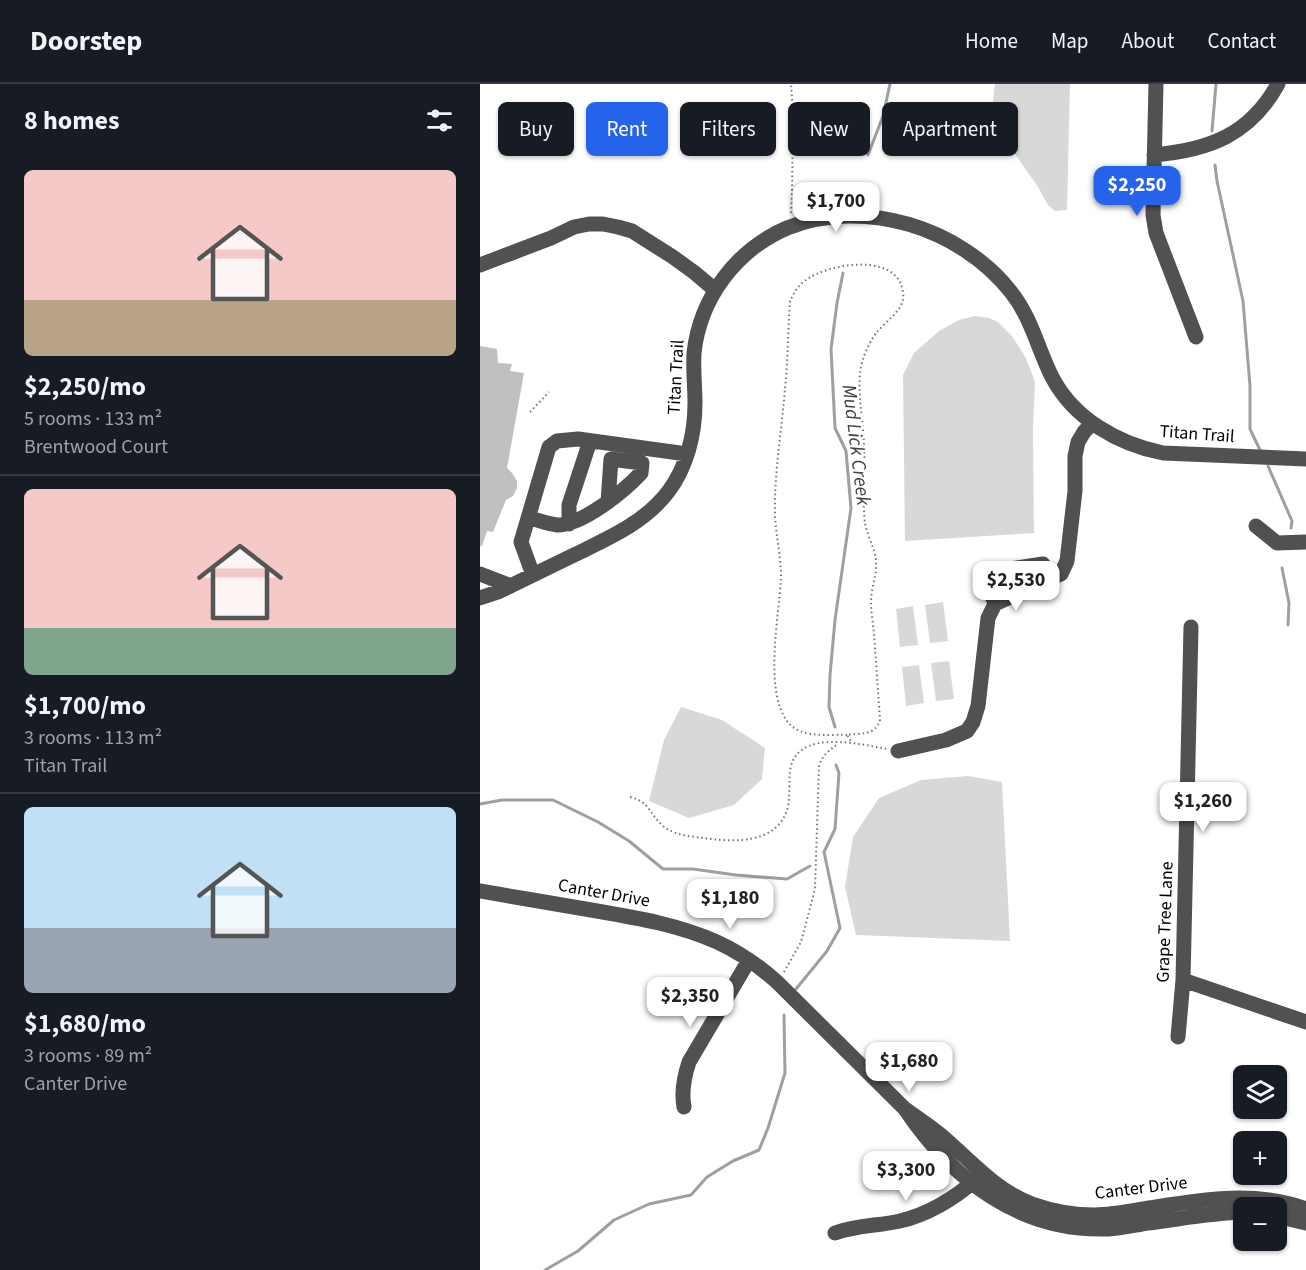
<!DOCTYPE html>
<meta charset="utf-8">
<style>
body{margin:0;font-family:"Source Sans 3",sans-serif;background:#242831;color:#f1f3f6;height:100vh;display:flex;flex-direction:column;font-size:22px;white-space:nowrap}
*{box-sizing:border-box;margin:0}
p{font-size:20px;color:#9ea1a6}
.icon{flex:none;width:33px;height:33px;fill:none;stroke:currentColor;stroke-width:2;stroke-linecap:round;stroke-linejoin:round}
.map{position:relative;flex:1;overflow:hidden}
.side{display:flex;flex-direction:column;background:#171b24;width:480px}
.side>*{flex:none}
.guide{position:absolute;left:18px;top:18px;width:570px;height:54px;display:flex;gap:12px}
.controls{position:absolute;left:753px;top:981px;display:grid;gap:12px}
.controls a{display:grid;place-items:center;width:54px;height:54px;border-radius:9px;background:#171b24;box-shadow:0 2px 4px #0004;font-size:30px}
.price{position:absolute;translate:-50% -51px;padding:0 14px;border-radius:12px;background:#fff;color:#222;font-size:20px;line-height:39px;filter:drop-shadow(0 2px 3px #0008)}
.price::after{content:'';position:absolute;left:50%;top:36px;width:18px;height:14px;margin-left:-9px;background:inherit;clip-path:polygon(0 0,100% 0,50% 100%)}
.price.active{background:#2563eb;color:#fff}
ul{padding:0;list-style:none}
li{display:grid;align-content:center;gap:12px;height:318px;padding:0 24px}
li+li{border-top:2px solid #363941}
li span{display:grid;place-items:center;height:186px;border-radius:9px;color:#555}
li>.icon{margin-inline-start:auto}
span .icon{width:108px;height:108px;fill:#fffc;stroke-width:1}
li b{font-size:26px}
h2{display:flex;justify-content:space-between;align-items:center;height:72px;padding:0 24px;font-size:26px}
.tag{padding:0 21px;border-radius:9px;background:#171b24;box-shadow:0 2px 4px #0004;font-size:21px;line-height:54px}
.tag.active{background:#2563eb;color:#fff}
header{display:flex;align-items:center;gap:36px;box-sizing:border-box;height:84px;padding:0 30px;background:#171b24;border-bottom:2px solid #363941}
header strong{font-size:28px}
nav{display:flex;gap:33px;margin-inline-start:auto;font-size:21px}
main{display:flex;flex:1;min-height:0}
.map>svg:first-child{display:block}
.green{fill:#d8d8d8}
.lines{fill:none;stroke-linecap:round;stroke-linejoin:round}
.stream{stroke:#9f9f9f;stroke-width:3}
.building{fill:#c0c0c0}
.path{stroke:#737373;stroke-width:2;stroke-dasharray:1.5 3;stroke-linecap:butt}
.minor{stroke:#515151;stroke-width:15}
.labels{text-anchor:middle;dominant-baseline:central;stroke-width:4.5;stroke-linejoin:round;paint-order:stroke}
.street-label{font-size:18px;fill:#000;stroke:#fff}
.water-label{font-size:20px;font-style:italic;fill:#404040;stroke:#fff}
</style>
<header>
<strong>Doorstep</strong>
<nav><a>Home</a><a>Map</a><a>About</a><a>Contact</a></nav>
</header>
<main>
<section class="side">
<h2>8 homes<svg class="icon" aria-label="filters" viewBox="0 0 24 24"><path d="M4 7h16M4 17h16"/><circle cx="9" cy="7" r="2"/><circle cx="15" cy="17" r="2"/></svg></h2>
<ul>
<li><span style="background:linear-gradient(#f6c9c9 70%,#b9a48a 0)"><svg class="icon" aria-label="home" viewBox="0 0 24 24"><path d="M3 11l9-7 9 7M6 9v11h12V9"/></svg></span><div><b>$2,250/mo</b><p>5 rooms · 133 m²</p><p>Brentwood Court</p></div></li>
<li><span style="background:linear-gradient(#f6c9c9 75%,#7fa58c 0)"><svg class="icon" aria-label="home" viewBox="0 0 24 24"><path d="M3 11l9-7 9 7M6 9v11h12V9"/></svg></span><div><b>$1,700/mo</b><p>3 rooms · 113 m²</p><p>Titan Trail</p></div></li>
<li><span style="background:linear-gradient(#bfe0f5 65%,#9aa5b1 0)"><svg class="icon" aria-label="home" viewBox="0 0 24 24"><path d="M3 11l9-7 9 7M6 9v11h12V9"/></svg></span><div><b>$1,680/mo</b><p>3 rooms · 89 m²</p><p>Canter Drive</p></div></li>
</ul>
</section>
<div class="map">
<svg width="826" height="1186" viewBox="0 0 826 1186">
<rect width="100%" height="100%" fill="#fff"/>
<path class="green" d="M515,0H590L587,126L575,127L568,121L558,103L514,40L513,17Z
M494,232L509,234L518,238L532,252L546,274L555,298L553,345L554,449L425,457L423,291L434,269L459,247L479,236Z
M463,518L468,557L450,559L445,521Z
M433,522L438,561L420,563L416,525Z
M469,577L474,615L456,617L451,579Z
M439,581L444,619L426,622L422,583Z
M201,623L242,636L285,664L282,695L254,721L209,734L169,717L184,656Z
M488,692L522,698L530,857L376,851L365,803L373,753L399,714L441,696Z"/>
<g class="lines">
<path class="stream" d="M732,47L736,0
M388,71L403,32L410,0
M735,81L737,97L763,217L770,302V345L780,366
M788,382L812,437L811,444
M802,484L809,519L808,541
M355,643L349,623L350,591L355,536L371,424L366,367L355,344L351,265L357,219L363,189
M0,720L22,716H73L118,738L149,757L183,785H213L256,791L307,795L330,782
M316,905L347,867L360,844L344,768L355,745L359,689L356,681
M65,1186L98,1167L134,1136L169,1120L211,1111L227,1093L253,1077L279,1066L288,1044L305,989L304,931"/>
</g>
<path class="building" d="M0,262L17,265L18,279L32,280L30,287L44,289L27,384L32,389L37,397V404L33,412L26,416L13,448L7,447L2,462H0Z"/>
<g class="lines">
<path class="path" d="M311,129L312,112L313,28L311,0
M50,328L69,308
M367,651C347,650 320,655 307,637C284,605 299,533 301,494C301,473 296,452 295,431C294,388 302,346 305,304C308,275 308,246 310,217C314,209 318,201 326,196C349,179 418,168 423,208C426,225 407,236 397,248C389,258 381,276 380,289C378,314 383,337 384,361C386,386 382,415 385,439C387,452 396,466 396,478C397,491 391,504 391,518C391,528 393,539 394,550C396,578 398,607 400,636C395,652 381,649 367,651L372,659
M150,713C169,718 168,727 180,739C191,751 208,752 223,754C251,758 296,761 307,726C314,703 300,674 329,662C350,653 385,661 407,665
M304,888L321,858L335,805L339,681C343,671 349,666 358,660"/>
<path class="minor" d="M676,0L673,131L676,149L716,253
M674,71C729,66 770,51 798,0
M0,181L71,154L94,143L109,140H123L138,143L152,147L193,173L215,189L235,206
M49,434C58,436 68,440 77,441C103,441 144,407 161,389L162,379L131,375L128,418
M89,440V421L110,357
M776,442L797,459L826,458
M0,490L31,502
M53,491L41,458L69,363L77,357L98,355L207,370
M0,514L18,508C43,496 69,483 94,471C129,454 164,439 188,408C207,383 215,350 215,319C215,303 213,286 214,269C220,214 256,166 307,144C384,113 481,144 531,208C551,233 558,265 572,293C594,335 638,360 683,369L826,375
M515,520L504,489L563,480
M418,667L466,656L487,647L493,638L498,622L508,534L515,520L581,490L587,477L595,407V372L598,358L604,348L612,339
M0,807C39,814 78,820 117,827C158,834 199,841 237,858C259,868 279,882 297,898L425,1025
M703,896L826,938
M698,953L703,896L711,543
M204,1023C201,1007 204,993 209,978L269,876
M764,1128C731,1129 700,1135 668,1139C655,1141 641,1144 628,1145C539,1148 473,1096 425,1025C438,1034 450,1042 462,1052C491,1077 515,1106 552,1120C572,1127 594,1131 615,1131C632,1131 651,1127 669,1124C720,1116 775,1106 826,1125
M796,1132L826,1139
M355,1149C377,1141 398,1142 420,1137C450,1130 475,1114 498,1094"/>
</g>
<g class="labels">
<g class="street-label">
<text transform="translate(196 293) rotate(-87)">Titan Trail</text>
<text transform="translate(717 350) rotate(4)">Titan Trail</text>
<text transform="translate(124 809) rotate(10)">Canter Drive</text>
<text transform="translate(685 838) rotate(-88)">Grape Tree Lane</text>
<text transform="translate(661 1104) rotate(-7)">Canter Drive</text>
</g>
<g class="water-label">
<text transform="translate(376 361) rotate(83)">Mud Lick Creek</text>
</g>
</g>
</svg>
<div class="controls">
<a><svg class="icon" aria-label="layers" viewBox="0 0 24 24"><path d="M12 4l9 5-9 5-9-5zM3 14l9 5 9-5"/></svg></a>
<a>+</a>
<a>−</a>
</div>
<b class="price active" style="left:657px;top:133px">$2,250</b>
<b class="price" style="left:356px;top:149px">$1,700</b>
<b class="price" style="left:536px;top:528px">$2,530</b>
<b class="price" style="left:723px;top:749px">$1,260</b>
<b class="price" style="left:250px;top:846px">$1,180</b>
<b class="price" style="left:210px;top:944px">$2,350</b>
<b class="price" style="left:429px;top:1009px">$1,680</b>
<b class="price" style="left:426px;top:1118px">$3,300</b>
<div class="guide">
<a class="tag">Buy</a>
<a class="tag active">Rent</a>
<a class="tag">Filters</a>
<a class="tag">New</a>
<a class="tag">Apartment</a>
</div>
</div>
</main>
